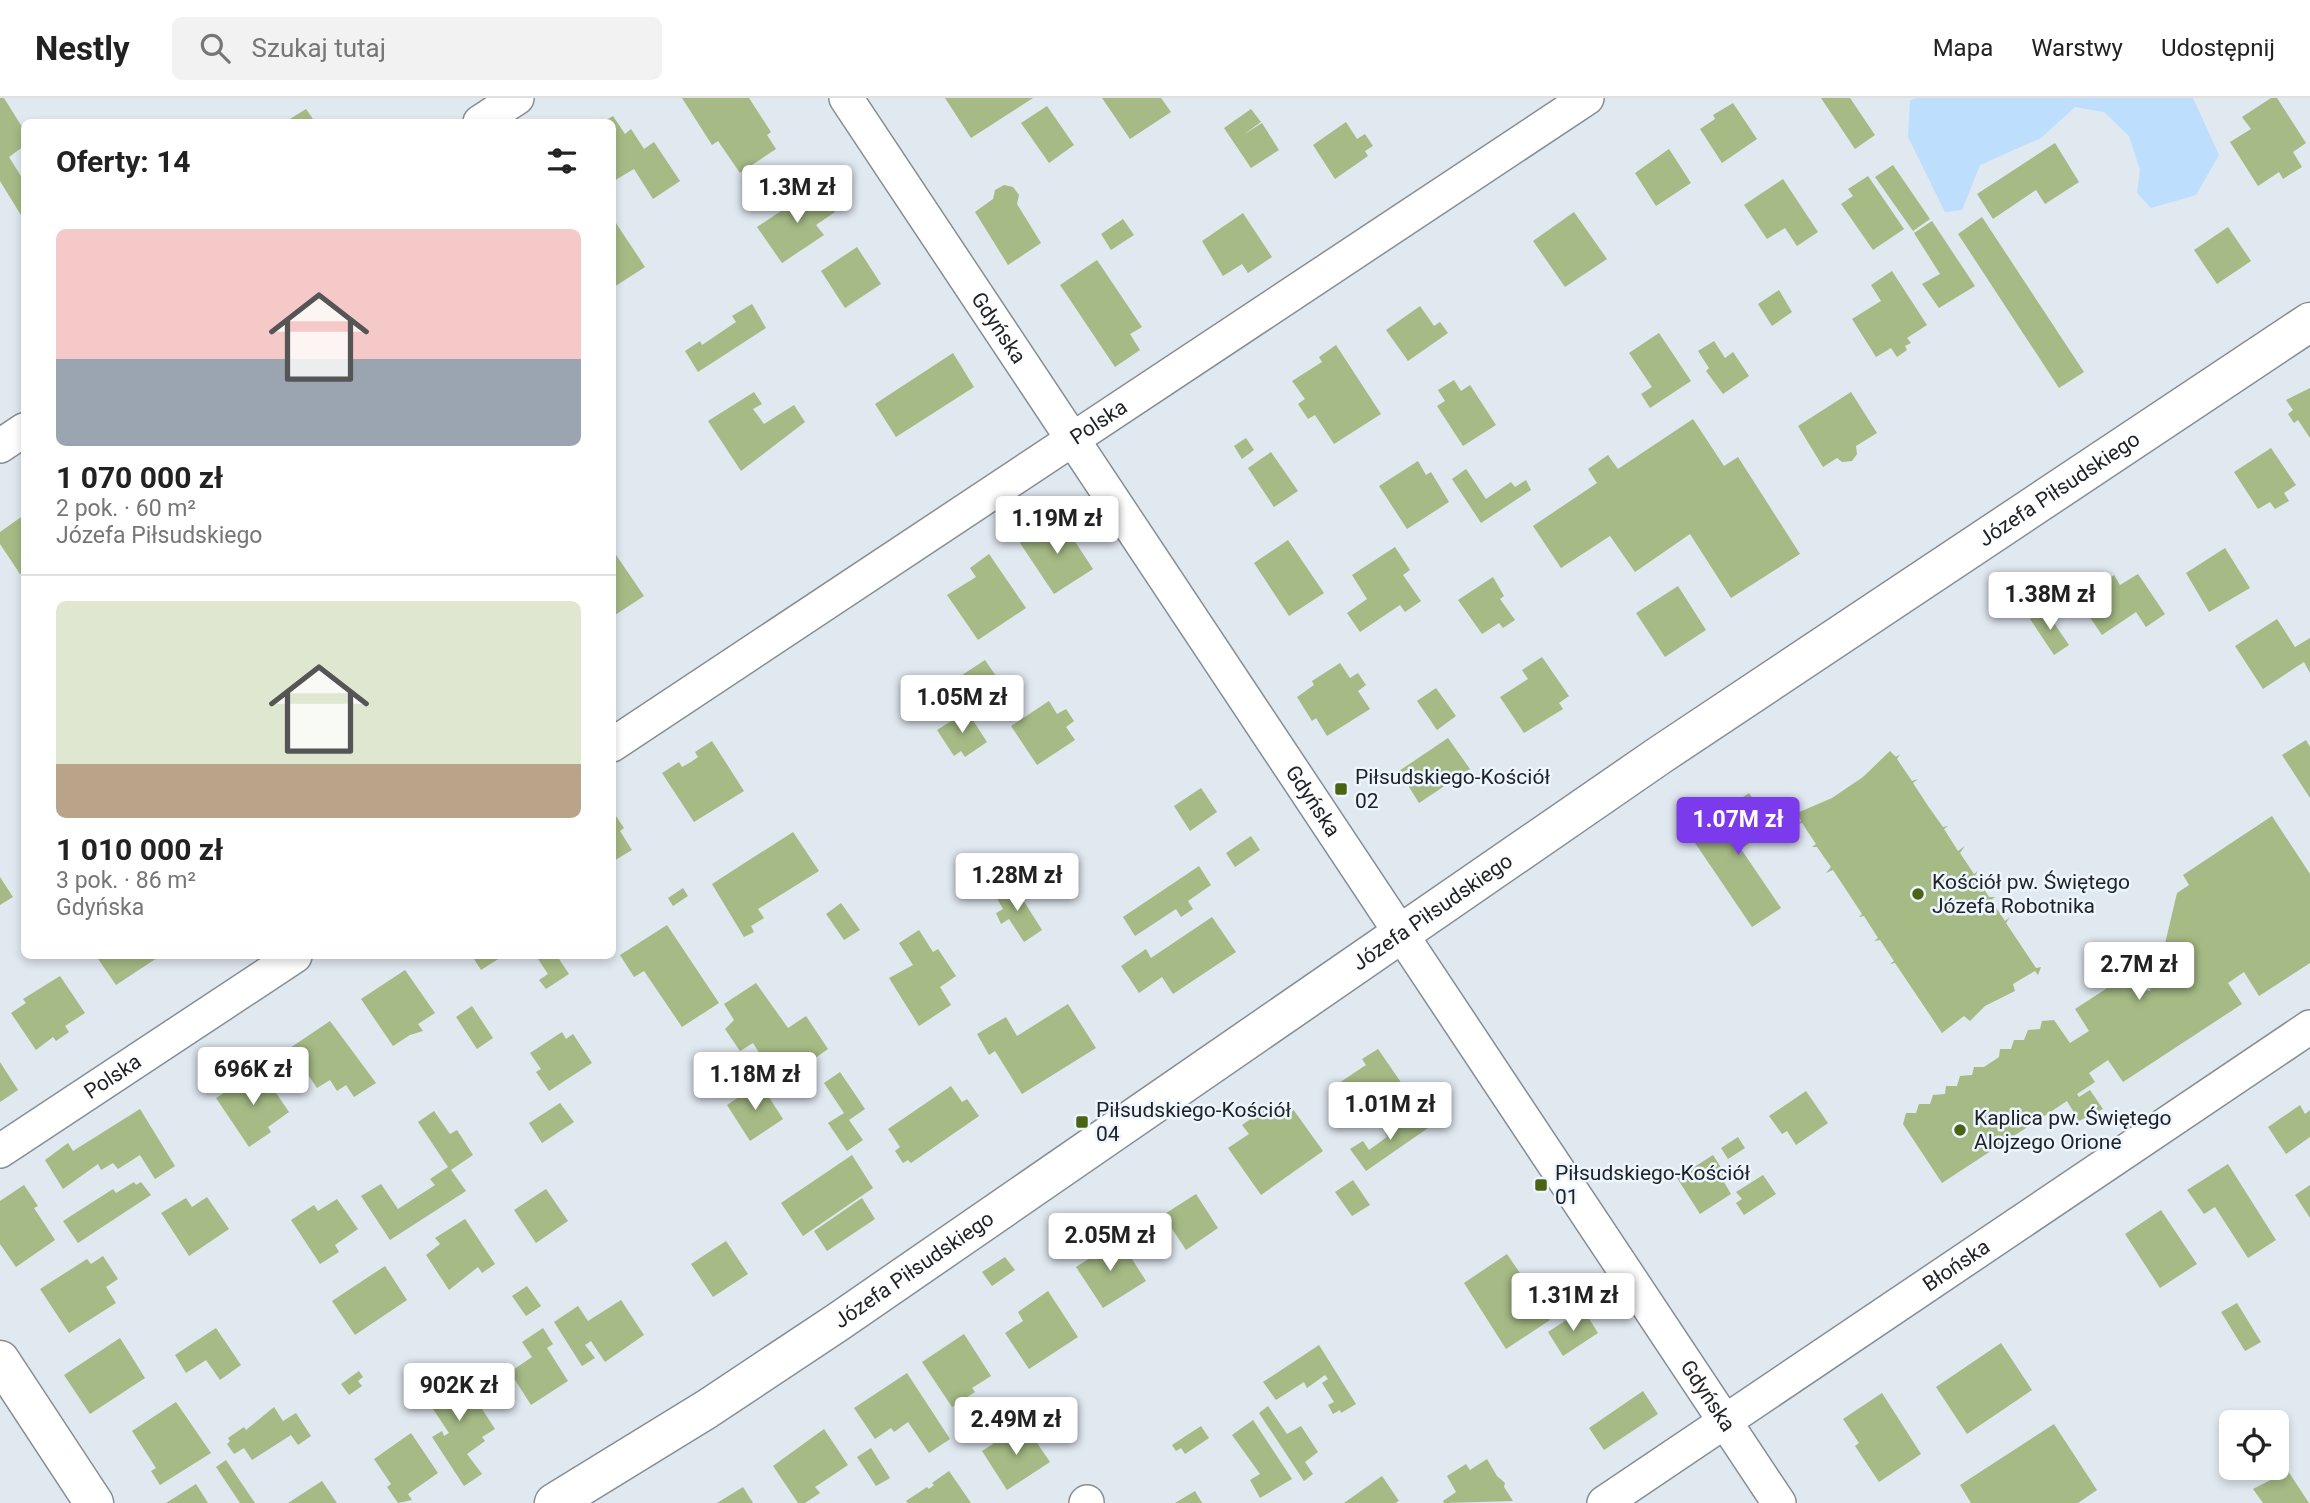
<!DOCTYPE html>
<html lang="pl">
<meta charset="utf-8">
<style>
body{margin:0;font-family:Roboto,sans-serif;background:#f2f2f2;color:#222;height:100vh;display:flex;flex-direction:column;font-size:26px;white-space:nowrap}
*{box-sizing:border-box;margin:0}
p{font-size:23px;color:#767676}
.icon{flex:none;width:38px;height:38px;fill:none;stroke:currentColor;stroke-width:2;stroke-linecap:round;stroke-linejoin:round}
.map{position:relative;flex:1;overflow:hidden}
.details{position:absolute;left:21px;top:21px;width:595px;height:840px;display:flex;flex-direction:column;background:#fff;border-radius:10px;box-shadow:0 4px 10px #0003}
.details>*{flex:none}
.tools{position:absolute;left:2219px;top:1312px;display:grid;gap:14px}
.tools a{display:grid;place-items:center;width:70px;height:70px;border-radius:10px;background:#fff;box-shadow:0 4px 10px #0003;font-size:35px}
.price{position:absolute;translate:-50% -60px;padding:0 16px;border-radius:7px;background:#fff;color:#222;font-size:23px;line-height:46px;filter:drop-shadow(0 2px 4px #0008)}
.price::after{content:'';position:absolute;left:50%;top:42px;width:21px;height:16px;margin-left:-10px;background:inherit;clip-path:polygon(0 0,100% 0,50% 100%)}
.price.selected{background:#7c3aed;color:#fff}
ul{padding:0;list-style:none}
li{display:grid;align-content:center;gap:14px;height:371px;padding:0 35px}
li+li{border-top:2px solid #e0e0e0}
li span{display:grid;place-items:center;height:217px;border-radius:10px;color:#555}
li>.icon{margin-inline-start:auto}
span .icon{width:126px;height:126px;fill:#fffc;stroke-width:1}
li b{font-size:30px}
h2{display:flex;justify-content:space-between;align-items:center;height:84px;padding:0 35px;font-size:30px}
header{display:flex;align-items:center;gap:42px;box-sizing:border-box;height:98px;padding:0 35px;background:#fff;border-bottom:2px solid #e0e0e0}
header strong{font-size:33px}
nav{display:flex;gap:38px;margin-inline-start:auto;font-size:24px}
.search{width:490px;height:63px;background:#f2f2f2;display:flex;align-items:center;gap:18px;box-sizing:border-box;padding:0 24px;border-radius:10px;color:#767676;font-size:26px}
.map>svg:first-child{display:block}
.green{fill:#bedefd}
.building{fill:#a5ba85}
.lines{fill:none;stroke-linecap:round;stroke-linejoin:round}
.street-casing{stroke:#868e95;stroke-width:36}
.secondary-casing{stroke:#868e95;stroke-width:41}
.street{stroke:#fff;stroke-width:33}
.secondary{stroke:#fff;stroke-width:38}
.poi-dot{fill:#4a6414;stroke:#edf5fe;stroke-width:2.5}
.labels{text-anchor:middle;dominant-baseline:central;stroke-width:5;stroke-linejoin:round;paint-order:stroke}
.street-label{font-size:21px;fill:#212427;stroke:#edf5fe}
.poi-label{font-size:21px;fill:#212427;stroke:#edf5fe;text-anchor:start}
</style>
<header>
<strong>Nestly</strong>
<div class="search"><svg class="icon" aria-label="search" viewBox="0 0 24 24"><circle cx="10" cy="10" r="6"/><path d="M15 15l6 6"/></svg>Szukaj tutaj</div>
<nav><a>Mapa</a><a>Warstwy</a><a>Udostępnij</a></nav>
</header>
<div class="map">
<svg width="2310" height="1405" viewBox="0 0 2310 1405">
<rect width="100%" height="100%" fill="#e0e8f0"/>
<path class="green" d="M1917,0H2193L2219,57L2196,97L2151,110L2137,95L2140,72L2129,38L2104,14L2075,9L2041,40L1980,67L1962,112L1945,114L1908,39L1910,2Z"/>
<path class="building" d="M0,0H4L24,32V48L9,59L24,83V122L0,83Z
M682,0H749L771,34L767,37L776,51L740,75L718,43L712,47Z
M945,0H1033L971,40Z
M1102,0H1161L1171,14L1130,41Z
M1821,0H1850L1875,37L1855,51Z
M2271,0H2277L2306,45L2293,54L2302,69L2283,81L2279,74L2258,88L2230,44L2251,31L2242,19Z
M1733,5L1757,41L1722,65L1700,31L1715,21L1713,17Z
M1047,8L1074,47L1049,65L1021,25Z
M306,11L315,24H285Z
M1251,11L1261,24L1243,37L1262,25L1279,52L1251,70L1224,30Z
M613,18L625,36L631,31L644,51L654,44L680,83L653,101L634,71L612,84V24H603Z
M1346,24L1357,41L1365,36L1373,48L1365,53L1368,58L1335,81L1313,47Z
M2055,45L2079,84L2045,106L2036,92L1993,121L1977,96Z
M1669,51L1691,85L1656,108L1635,75Z
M1893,67L1930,121L1913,133L1875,79Z
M1868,78L1904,131L1873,152L1841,106L1853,98L1848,91Z
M1783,81L1818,134L1797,148L1785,130L1767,141L1744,107Z
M1004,87L1013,89L1019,97L1017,106L1041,145L1008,167L975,114L993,101L995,92Z
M818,88L835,114L816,127L824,137L782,165L757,129Z
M1574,114L1607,161L1565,189L1533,143Z
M1243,115L1272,159L1248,175L1242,166L1223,178L1202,143Z
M612,119L645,169L614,189L612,186Z
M1982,119L2084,274L2059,290L1958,136Z
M1123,121L1134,137L1111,152L1101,136Z
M1932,123L1975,188L1939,210L1922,186L1940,176L1914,135Z
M2228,129L2251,163L2217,186L2194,152Z
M857,149L881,186L845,210L821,173Z
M1097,162L1142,229L1130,236L1140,252L1115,269L1060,187Z
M1892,173L1927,227L1907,240L1911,245L1905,248L1907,252L1897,259L1891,250L1876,259L1852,221L1881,203L1871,187Z
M1779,192L1792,214L1772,228L1758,206Z
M752,206L766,230L698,274L685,253L700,243L702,247L736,224L732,218Z
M1420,208L1434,228L1440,224L1448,235L1408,263L1386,232Z
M1659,235L1691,283L1650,310L1641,296L1652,289L1629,255Z
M1714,243L1725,260L1733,254L1749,278L1723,296L1706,273L1709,270L1698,253Z
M1336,247L1381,316L1334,346L1315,317L1308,321L1298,306L1305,301L1292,283L1322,264L1319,259Z
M953,255L974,289L896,339L875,306Z
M1454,282L1461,293L1470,287L1496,327L1463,348L1437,308L1445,303L1438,292Z
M2310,290V340L2298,322L2294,325L2288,316L2293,312L2286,302Z
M754,294L762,306L753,311L764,326L794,307L805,324L741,373L708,323Z
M1851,294L1877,335L1856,348L1857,356L1852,363L1842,364L1837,360L1823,369L1798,328Z
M1693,321L1724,368L1738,359L1800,456L1731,500L1690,436L1635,474L1610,438L1561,470L1533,428L1597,385L1588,371L1608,357L1618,371Z
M1246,340L1254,352L1242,361L1234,348Z
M2271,350L2296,387L2284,395L2289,403L2275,411L2270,404L2258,411L2234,374Z
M1271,354L1298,393L1274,409L1248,370Z
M1418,363L1426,377L1431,374L1449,404L1407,431L1379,388Z
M1466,371L1486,401L1511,384L1515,389L1526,382L1531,392L1481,425L1452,381Z
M24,417V474L20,476L0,446V434Z
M1059,419L1093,471L1054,496L1020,445Z
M1288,442L1324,495L1289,518L1254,465Z
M1395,449L1410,472L1403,477L1421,503L1405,514L1400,507L1360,534L1347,515L1367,501L1352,477Z
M2225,450L2250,490L2209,514L2186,475Z
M612,451L644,498L612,519Z
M989,456L1026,510L978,542L947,497L976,479L970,470Z
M2138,476L2165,516L2146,529L2136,514L2102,537L2078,502L2114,477L2120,487Z
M1493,479L1504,498L1500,501L1515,522L1503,530L1499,525L1482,536L1458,502Z
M1678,488L1706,532L1665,559L1636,515Z
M2045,512L2069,547L2054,557L2030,521Z
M2277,521L2295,549L2310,540V575L2304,564L2263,591L2235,548Z
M1542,559L1569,598L1559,605L1563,611L1524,635L1500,599L1528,581L1522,572Z
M985,562L996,578L961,600L950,585Z
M1340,565L1350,580L1358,575L1366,587L1358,593L1370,611L1327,638L1316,620L1312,623L1297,599L1314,587L1312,583Z
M1436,590L1456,618L1437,632L1417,603Z
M1049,603L1057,616L1066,611L1074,623L1066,629L1075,642L1037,667L1011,628Z
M967,613L987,644L965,659L961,653L954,658L937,632Z
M1448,640L1470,671L1419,705L1399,673Z
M2306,642L2310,649V700L2282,657Z
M712,643L744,693L694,724L662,675L679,664L682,669L691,664L698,659L695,654Z
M1890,653L1896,659L1900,656L1897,661L1912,683L1918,681L1913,685L1928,708L1943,729L1948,728L1944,731L1958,753L1965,748L1960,755L1974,776L1978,773L1975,778L1989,799H1995L1991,802L2005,823L2010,819L2006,825L2036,870L2041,869L2038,877L2035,873L2013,886L2015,893L1985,908L1970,923L1964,918L1942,935L1895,865L1890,866L1894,863L1880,842L1874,843L1878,840L1864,818L1859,819L1862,816L1833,772L1826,775L1831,769L1817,749H1812L1816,746L1802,725L1794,727L1801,723L1797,715L1832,700L1863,679Z
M1201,690L1217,714L1190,733L1174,708Z
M1749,695L1772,729L1741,751L1781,810L1752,829L1689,736Z
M612,712L624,730L620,733L632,752L612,764Z
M2272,718L2310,776V865L2259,898L2244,874L2228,885L2242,906L2123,984L2108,962L2089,975L2095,984L2077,996L2079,999L2090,992L2103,1011L2079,1023L2067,1003L1942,1085L1903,1026L1906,1015H1916L1919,1006H1930L1933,997L1945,996L1946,988H1957L1960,978L1972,977L1974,969H1984L1999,959L2000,951H2011L2014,942H2024L2028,932L2040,931L2042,923L2054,922L2070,945L2089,933L2075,911L2115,885L2150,893L2160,849L2164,850L2177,795L2189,787L2183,777Z
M793,734L819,773L758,811L764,820L751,828L754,834L744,839L712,786Z
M1251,738L1260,752L1235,769L1226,755Z
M1199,768L1211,787L1188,803L1193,811L1181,819L1176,811L1135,838L1123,819Z
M0,779L13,799L0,807Z
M1013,786L1042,832L1024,844L1009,821L1001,826L996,815L1003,811L995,797Z
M683,790L688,798L673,808L668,800Z
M841,805L860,832L844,842L826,816Z
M1212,819L1236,854L1173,896L1162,879L1139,895L1121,868L1146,851L1151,860Z
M667,827L719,905L682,929L644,873L634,879L620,857Z
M919,832L933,854L938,851L956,878L940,889L951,907L919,928L889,880L913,867L899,845Z
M96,858H160L116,887Z
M472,858H503L481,872Z
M544,858H557L569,876L546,891L539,882L548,876L538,861Z
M405,872L435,915L418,926L423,933L410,937L393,948L361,901Z
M60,878L85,915L65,928L69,934L56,943L53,939L36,952L11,915L26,905L23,901Z
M756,885L788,930L806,918L828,951L811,963L806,957L774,978L753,945L740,953L725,931L734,922L724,906Z
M1068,906L1096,950L1022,996L995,953L989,957L977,936L1006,919L1017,938Z
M472,908L493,940L477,951L456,919Z
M330,923L376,985L354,999L346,987L337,993L330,982L317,990L290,950Z
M562,934L566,941L573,936L592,965L549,993L536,974L541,971L530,955Z
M1378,951L1407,993L1359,1026L1333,989L1366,967L1362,961Z
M0,964L18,992L0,1004Z
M260,971L289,1014L268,1029L271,1034L249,1049L216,1000Z
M840,974L865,1011L849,1022L863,1042L847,1053L828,1025L844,1015L824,985Z
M760,985L783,1021L750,1043L727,1007Z
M951,988L962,1004L967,1001L979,1018L911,1065L908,1062L903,1065L895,1053L900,1049L888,1031Z
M1806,993L1828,1025L1796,1047L1787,1033L1782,1036L1769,1018Z
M560,1005L574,1024L542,1045L529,1025Z
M1290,1007L1323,1053L1261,1097L1228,1050L1249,1036L1242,1027L1265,1011L1271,1020Z
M2300,1007L2305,1016L2310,1012V1039L2286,1056L2268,1029Z
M140,1011L175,1068L155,1081L140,1057L118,1071L113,1065L101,1072L98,1066L63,1091L45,1062L68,1045L73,1053Z
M434,1013L450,1036L457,1032L473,1057L451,1072L466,1093L390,1142L361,1098L381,1086L398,1111L435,1087L430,1081L448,1069L418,1024Z
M1417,1014L1428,1030L1366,1073L1350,1051L1363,1043L1369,1052L1387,1039L1385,1035Z
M1738,1039L1745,1050L1728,1061L1721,1050Z
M852,1057L873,1090L803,1138L781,1105Z
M1713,1057L1725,1076L1721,1079L1731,1096L1700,1116L1677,1080Z
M2228,1066L2276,1142L2248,1160L2215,1109L2204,1116L2187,1092Z
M1763,1077L1776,1096L1744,1117L1736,1105L1742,1101L1736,1094Z
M1353,1082L1370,1107L1352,1118L1335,1094Z
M134,1084L136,1087L141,1084L151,1097L78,1145L63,1123L113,1091L116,1095Z
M24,1087L38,1108L34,1110L55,1142L16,1169L0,1146V1103Z
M2310,1087V1120L2295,1097Z
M546,1091L568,1123L536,1145L514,1112Z
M1196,1096L1218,1130L1186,1152L1163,1117Z
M207,1099L229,1131L189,1158L161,1115L186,1100L192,1109Z
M862,1100L875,1121L827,1153L814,1133Z
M337,1101L358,1131L335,1147L339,1154L320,1166L291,1122L314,1107L318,1113Z
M2161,1112L2197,1166L2160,1190L2125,1136Z
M465,1121L495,1166L482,1175L478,1169L449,1192L426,1157L440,1146L435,1140Z
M1110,1140L1119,1154L1125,1150L1146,1183L1103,1210L1076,1169L1090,1160L1087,1155Z
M726,1143L748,1176L713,1199L691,1166Z
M1507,1156L1524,1181L1523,1186L1534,1197L1550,1222L1506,1251L1464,1185Z
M103,1158L118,1181L106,1189L116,1205L69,1235L40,1191L87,1161L91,1166Z
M1005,1159L1015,1172L992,1188L982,1174Z
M385,1168L407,1202L355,1237L332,1203Z
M527,1188L541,1208L526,1218L512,1198Z
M1048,1193L1078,1239L1029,1271L1005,1235L1023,1223L1018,1214Z
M621,1202L644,1237L605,1264L591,1243L585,1247L595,1260L582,1268L554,1224L578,1208L588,1223Z
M2237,1205L2261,1244L2245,1253L2221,1214Z
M1583,1211L1598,1235L1563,1258L1548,1234Z
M216,1230L241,1267L220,1282L206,1262L186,1275L175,1257Z
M543,1230L553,1246L547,1250L568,1283L531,1307L510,1274L532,1259L522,1244Z
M964,1236L991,1278L972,1290L975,1294L952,1309L922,1264Z
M120,1240L145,1280L90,1316L64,1277Z
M2001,1245L2032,1292L1967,1336L1936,1289Z
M1319,1247L1356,1306L1341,1315L1340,1312L1333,1316L1328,1307L1334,1304L1322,1285L1328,1281L1325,1277L1307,1290L1304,1284L1276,1302L1263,1284Z
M359,1273L363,1279L358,1283L362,1288L349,1297L341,1286Z
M457,1274L461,1281L467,1278L487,1307L482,1311L495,1331L482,1339L485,1343L467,1356L482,1376L464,1388L432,1339L442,1333L444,1338L449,1335L421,1293L434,1284L437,1288Z
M907,1275L950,1341L929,1355L908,1324L894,1334L891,1330L875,1341L854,1310Z
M1643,1293L1658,1316L1604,1352L1589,1330Z
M1882,1295L1921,1356L1879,1384L1855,1348L1859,1345L1843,1321Z
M176,1304L211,1355L160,1387L151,1373L156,1370L132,1333Z
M1268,1308L1287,1336L1301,1328L1318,1354L1305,1364L1313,1376L1304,1383L1259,1315Z
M274,1309L283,1323L296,1315L311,1338L298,1347L291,1337L252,1362L244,1350L234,1356L227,1346L230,1343L228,1340L244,1329L246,1332Z
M1253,1322L1292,1381L1260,1400L1250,1382L1260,1376L1232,1337Z
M1024,1326L1050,1364L1007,1392L982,1353Z
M2054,1326L2097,1392L2078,1405H1971L1960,1387Z
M1201,1328L1209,1340L1185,1356L1181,1350L1176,1353L1172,1347Z
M824,1331L848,1367L815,1389L820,1395L805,1405H798L773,1368Z
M411,1335L438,1375L408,1396L412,1402L398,1405L387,1389L391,1386L374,1361Z
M871,1350L890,1380L876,1388L857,1359Z
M1487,1361L1497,1378L1505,1385L1504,1389L1513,1403L1444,1405L1443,1403L1456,1394L1447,1378L1466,1366L1470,1372Z
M226,1362L238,1380L255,1405H240L216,1369Z
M949,1373L971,1405H908L906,1403L927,1389L929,1391L934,1387L932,1385Z
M2288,1373L2309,1405H2263L2253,1391Z
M1382,1378L1399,1403L1395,1405H1344Z
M322,1383L337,1405H288Z
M196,1386L208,1405H166Z
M743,1389L753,1405H717Z
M1195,1393L1202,1405H1175Z"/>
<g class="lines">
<g class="street-casing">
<g id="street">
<path id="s1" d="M846,0L1779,1405"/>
<path d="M480,24L517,0"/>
<path d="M0,348L24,332"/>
<path id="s2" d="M612,647L1587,0"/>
<path id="s3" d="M0,1053L295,858"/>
<path d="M1086,1405L1087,1404"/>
<path id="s4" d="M1604,1405L2310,929"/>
</g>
</g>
<g class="secondary-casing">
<g id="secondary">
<path d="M0,1262L94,1405"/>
<path id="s5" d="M554,1405L707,1311L838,1224L1660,657L2310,224"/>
</g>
</g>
<use href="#street" class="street"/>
<use href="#secondary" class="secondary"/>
</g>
<g class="poi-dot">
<rect x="1334" y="684" width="14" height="14" rx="3.5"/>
<circle cx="1918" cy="796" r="7"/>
<rect x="1075" y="1017" width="14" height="14" rx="3.5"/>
<circle cx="1960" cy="1032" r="7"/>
<rect x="1534" y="1080" width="14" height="14" rx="3.5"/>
</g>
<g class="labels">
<g class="street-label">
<text stroke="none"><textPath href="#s1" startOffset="276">Gdyńska</textPath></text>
<text stroke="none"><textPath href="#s2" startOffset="584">Polska</textPath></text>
<text stroke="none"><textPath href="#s5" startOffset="1815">Józefa Piłsudskiego</textPath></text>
<text stroke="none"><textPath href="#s1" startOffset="844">Gdyńska</textPath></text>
<text stroke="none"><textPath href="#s5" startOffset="1059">Józefa Piłsudskiego</textPath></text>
<text stroke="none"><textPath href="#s3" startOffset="135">Polska</textPath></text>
<text stroke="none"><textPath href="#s4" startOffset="425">Błońska</textPath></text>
<text stroke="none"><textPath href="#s5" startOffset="429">Józefa Piłsudskiego</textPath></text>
<text stroke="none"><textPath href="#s1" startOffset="1558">Gdyńska</textPath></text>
</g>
<g class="poi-label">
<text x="1355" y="679">Piłsudskiego-Kościół<tspan x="1355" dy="24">02</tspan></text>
<text x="1932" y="784">Kościół pw. Świętego<tspan x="1932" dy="24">Józefa Robotnika</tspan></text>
<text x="1096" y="1012">Piłsudskiego-Kościół<tspan x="1096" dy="24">04</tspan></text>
<text x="1974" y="1020">Kaplica pw. Świętego<tspan x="1974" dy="24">Alojzego Orione</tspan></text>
<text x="1555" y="1075">Piłsudskiego-Kościół<tspan x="1555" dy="24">01</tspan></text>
</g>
</g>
</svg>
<div class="tools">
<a><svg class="icon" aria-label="locate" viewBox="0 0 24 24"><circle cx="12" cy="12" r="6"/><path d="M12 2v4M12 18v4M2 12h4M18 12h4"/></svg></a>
</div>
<b class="price" style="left:797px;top:127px">1.3M zł</b>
<b class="price" style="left:1057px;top:458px">1.19M zł</b>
<b class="price" style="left:2050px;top:534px">1.38M zł</b>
<b class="price" style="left:962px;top:637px">1.05M zł</b>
<b class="price selected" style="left:1738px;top:759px">1.07M zł</b>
<b class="price" style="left:1017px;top:815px">1.28M zł</b>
<b class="price" style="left:2139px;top:904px">2.7M zł</b>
<b class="price" style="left:253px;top:1009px">696K zł</b>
<b class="price" style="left:755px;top:1014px">1.18M zł</b>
<b class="price" style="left:1390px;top:1044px">1.01M zł</b>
<b class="price" style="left:1110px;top:1175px">2.05M zł</b>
<b class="price" style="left:1573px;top:1235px">1.31M zł</b>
<b class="price" style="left:459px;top:1325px">902K zł</b>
<b class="price" style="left:1016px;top:1359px">2.49M zł</b>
<section class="details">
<h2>Oferty: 14<svg class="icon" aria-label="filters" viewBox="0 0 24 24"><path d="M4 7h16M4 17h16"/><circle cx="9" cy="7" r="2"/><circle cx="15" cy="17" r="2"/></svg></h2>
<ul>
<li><span style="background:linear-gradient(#f6c9c9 60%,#9aa5b1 0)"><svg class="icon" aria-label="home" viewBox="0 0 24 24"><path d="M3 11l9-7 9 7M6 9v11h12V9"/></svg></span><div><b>1 070 000 zł</b><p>2 pok. · 60 m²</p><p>Józefa Piłsudskiego</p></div></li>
<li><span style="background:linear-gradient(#dfe7d0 75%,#b9a48a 0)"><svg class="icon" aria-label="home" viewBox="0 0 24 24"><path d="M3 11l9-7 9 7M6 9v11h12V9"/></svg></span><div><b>1 010 000 zł</b><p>3 pok. · 86 m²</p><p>Gdyńska</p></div></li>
</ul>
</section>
</div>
